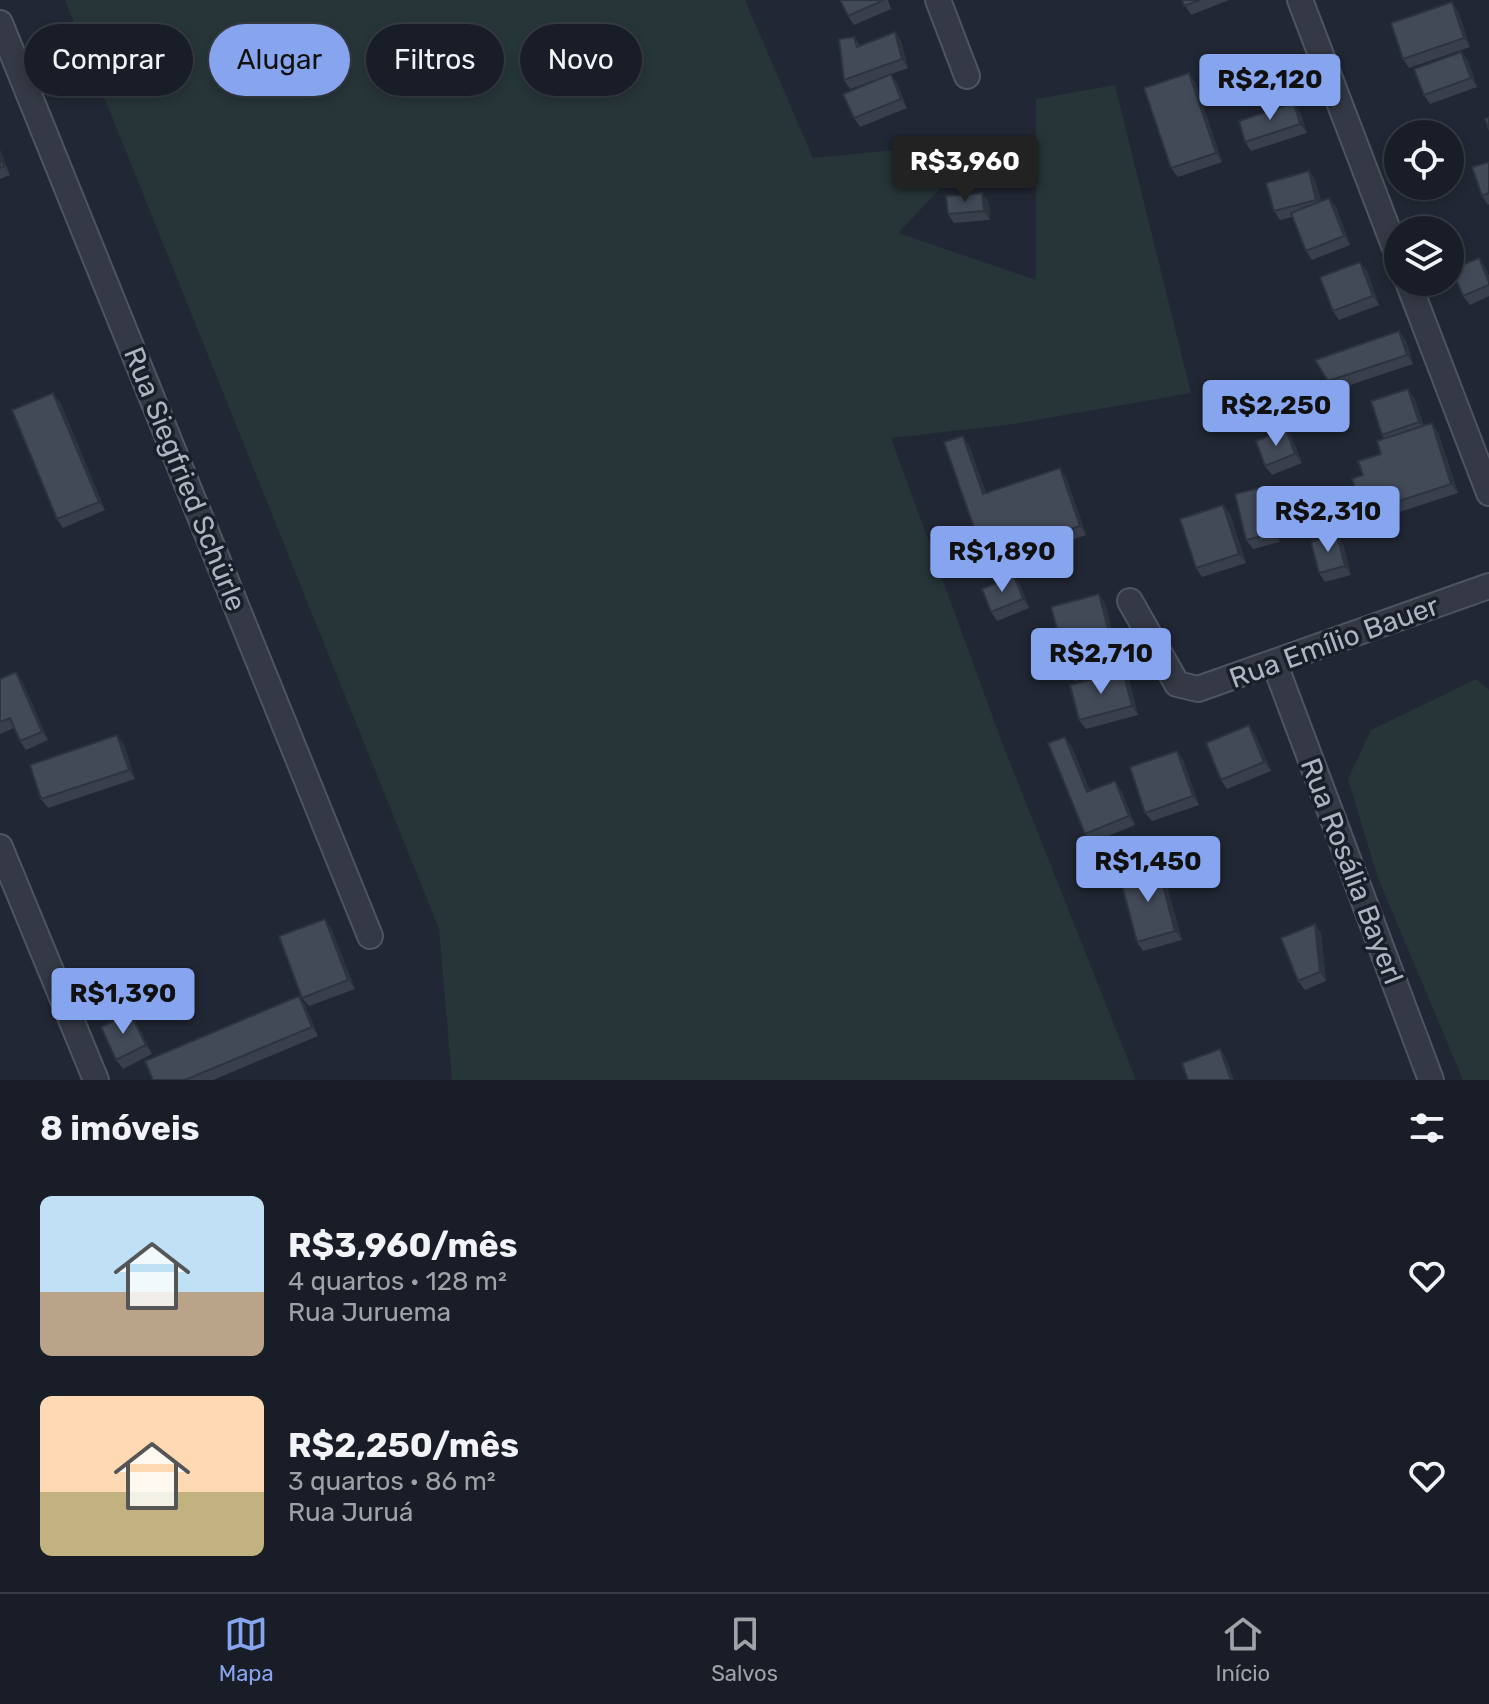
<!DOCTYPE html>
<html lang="pt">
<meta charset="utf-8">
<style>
body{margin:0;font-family:Rubik,sans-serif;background:#22262f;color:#f1f3f6;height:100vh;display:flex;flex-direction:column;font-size:30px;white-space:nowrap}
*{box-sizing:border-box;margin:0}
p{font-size:26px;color:#9fa2a7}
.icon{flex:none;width:44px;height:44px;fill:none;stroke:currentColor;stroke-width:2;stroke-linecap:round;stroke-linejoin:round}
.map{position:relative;height:1080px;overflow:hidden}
.panel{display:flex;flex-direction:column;background:#191d27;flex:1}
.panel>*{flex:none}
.banner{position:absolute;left:24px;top:24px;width:800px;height:72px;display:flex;gap:16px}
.controls{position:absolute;left:1384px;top:120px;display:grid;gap:16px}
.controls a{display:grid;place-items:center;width:80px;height:80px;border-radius:50%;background:#191d27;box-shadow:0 4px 12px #0003,0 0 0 2px #373b44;font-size:40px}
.price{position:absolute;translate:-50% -68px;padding:0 18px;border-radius:8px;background:#87a5ee;color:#111;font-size:26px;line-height:52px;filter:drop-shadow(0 2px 4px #0008)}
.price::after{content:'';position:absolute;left:50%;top:48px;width:24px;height:18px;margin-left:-12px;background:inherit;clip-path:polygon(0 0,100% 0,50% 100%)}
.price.current{background:#222;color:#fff}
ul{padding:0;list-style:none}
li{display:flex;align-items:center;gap:24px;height:200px;padding:0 40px}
li span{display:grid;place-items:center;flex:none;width:224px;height:160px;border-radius:12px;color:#555}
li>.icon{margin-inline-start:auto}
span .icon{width:96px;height:96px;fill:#fffc;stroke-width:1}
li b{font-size:34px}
h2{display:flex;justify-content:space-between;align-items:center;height:96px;padding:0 40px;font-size:34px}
.chip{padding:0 28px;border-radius:36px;background:#191d27;box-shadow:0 4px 12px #0003,0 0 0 2px #373b44;font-size:28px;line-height:72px}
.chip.current{background:#87a5ee;color:#111}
.dock{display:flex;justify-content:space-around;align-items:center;height:112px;border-top:2px solid #373b44;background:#191d27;font-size:22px;color:#9fa2a7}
.dock a{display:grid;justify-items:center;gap:4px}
.dock .current{color:#87a5ee}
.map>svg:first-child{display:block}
.green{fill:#263538}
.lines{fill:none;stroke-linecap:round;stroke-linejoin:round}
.street-casing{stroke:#4e5460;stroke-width:28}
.street{stroke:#343945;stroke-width:24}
.wall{fill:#39404c}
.shaded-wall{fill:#2e343e}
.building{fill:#424a58;stroke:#2e343e;stroke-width:2}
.labels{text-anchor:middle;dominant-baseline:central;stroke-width:7;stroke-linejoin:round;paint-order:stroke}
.street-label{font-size:28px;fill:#aeb4c2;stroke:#191e29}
</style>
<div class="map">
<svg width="1489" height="1080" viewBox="0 0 1489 1080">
<rect width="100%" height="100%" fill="#212734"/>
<path class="green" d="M65,0H745L813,158L986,141L898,233L1036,280V99L1115,85L1191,393L1007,425L891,438L1003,745L1136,1080H452L439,929Z
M1476,679L1489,690V1080H1463L1378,878L1348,779L1371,730Z"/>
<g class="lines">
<g class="street-casing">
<path id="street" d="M938,0L967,76
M1300,0L1398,256
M0,23L370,936
M1408,282L1489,493
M1130,601L1177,684L1198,689L1489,586
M1274,662L1431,1080
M0,847L96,1080"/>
</g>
<use href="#street" class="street"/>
</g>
<path class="wall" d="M840,0H888L891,9L854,25L848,16Z
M1182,0H1229L1191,15Z
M1458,11L1470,47L1409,68L1403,59Z
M895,32L901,41L908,68L891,74L897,83L907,108L860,127L854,118L889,75L850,89L844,80L854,37L860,46Z
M1461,52L1468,61L1477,87L1430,104L1424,95Z
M1281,64L1289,88L1250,102L1244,93Z
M1195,82L1222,162L1178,177L1171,168Z
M1300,112L1307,133L1251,151L1245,142Z
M0,150L10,175L0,179Z
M1489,162V204L1488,205L1482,196Z
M1309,171L1315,180L1321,201L1336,207L1350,245L1312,260L1306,251L1292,217L1280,220L1274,211Z
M989,202L990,220L954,223L948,214Z
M1479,258L1485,267L1489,276V296L1470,305L1463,296Z
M1367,271L1379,305L1339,320L1333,311Z
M1406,340L1413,364L1335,390L1328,381Z
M1414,398L1424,426L1438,432L1458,493L1344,530L1338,521L1357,495L1363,475L1381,454L1384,438L1382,435Z
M60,402L105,510L63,528L57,519Z
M1286,429L1292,438L1302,463L1272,475L1265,466Z
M969,445L986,493L1066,477L1086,535L991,568L985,559Z
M1269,496L1280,542L1253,549L1246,540Z
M1223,505L1230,514L1246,563L1202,577L1196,568Z
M1337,535L1343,544L1351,575L1325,582L1319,573Z
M1014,576L1020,585L1029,608L997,621L991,612Z
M1105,603L1115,641L1130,666L1075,681L1069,672Z
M0,679L22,681L48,740L26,750L20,741L14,728L0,734Z
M1129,680L1138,715L1086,729L1079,720Z
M1249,725L1255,734L1271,771L1227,789L1221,780Z
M124,744L135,779L48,808L41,799Z
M1071,745L1090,791L1121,790L1135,825L1091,843L1085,834Z
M1177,751L1183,760L1199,805L1152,821L1145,813Z
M1164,876L1182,940L1143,951L1137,942Z
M331,928L355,989L309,1006L302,998Z
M1321,933L1326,981L1305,990L1298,981Z
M299,996L305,1005L318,1036L213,1080H153Z
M136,1022L152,1054L123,1069L116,1060Z"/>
<path class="shaded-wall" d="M1452,2L1458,11L1470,47L1464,38Z
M895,32L901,41L908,68L902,59Z
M1461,52L1468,61L1477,87L1471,78Z
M1275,55L1281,64L1289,88L1283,79Z
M1189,73L1195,82L1222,162L1216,153Z
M891,74L897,83L907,108L901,99Z
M1294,103L1300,112L1307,133L1300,124Z
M0,150L10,175L4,166L0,157Z
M1309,171L1315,180L1323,209L1316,200Z
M982,193L989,202L990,220L984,211Z
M1329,198L1336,207L1350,245L1344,236Z
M1479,258L1485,267L1489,276V282Z
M1360,262L1367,271L1379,305L1373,296Z
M1399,331L1406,340L1413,364L1407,355Z
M1408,389L1414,398L1425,431L1419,422Z
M53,393L60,402L105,510L99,502Z
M1432,423L1438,432L1458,493L1451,484Z
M1286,429L1292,438L1302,463L1295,454Z
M963,436L969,445L989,503L983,494Z
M1060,468L1066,477L1086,535L1080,526Z
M1263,487L1269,496L1280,542L1274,533Z
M1223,505L1230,514L1246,563L1239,554Z
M1337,535L1343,544L1351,575L1345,566Z
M1014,576L1020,585L1029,608L1023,599Z
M1099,594L1105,603L1115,641L1130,666L1109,632Z
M1123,671L1129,680L1138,715L1132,706Z
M16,672L22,681L48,740L42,732Z
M1249,725L1255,734L1271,771L1264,762Z
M117,735L124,744L135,779L129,770Z
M1065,737L1071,745L1094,801L1087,792Z
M1177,751L1183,760L1199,805L1193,796Z
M1115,781L1121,790L1135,825L1129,816Z
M1158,867L1164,876L1182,940L1175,931Z
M325,919L331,928L355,989L348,980Z
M1315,924L1321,933L1326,981L1320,972Z
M299,996L305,1005L318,1036L312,1027Z
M130,1013L136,1022L152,1054L146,1045Z
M1220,1049L1226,1058L1234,1080H1231Z"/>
<path class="building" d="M840,0H884L848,16Z
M1182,0H1200L1184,6Z
M1452,2L1464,38L1403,59L1391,23Z
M895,32L902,59L844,80L839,39L854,37L857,47Z
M1461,52L1471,78L1424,95L1414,69Z
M1275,55L1283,79L1244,93L1235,70Z
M1189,73L1216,153L1171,168L1144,88Z
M891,74L901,99L854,118L843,94Z
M1294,103L1300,124L1245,142L1239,121Z
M1489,117V130L1485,119Z
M0,157L4,166L0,168Z
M1489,162V193L1482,196L1472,167Z
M1309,171L1316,200L1274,211L1266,183Z
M982,193L984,211L948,214L946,196Z
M1329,198L1344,236L1306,251L1291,213Z
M1479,258L1489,282V285L1463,296L1452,269Z
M1360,262L1373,296L1333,311L1320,277Z
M1399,331L1407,355L1328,381L1315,360Z
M1408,389L1419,422L1382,435L1371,401Z
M53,393L99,502L57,519L12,410Z
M1432,423L1451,484L1338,521V501L1357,495L1352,479L1363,475L1358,461L1381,454L1377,441Z
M1286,429L1295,454L1265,466L1256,441Z
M963,436L983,494L1060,468L1080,526L985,559L944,442Z
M1263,487L1274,533L1246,540L1235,494Z
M1223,505L1239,554L1196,568L1180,519Z
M1337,535L1345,566L1319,573L1311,542Z
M1014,576L1023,599L991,612L982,589Z
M1099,594L1109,632L1124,657L1069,672L1051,607Z
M1123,671L1132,706L1079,720L1070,685Z
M16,672L42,732L20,741L10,718L0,722V679Z
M1249,725L1264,762L1221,780L1206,743Z
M117,735L129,770L41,799L30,765Z
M1065,737L1087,792L1115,781L1129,816L1085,834L1048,743Z
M1177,751L1193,796L1145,813L1130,767Z
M1158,867L1175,931L1137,942L1120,878Z
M325,919L348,980L302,998L279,936Z
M1315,924L1320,972L1298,981L1281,938Z
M299,996L312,1027L185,1080H153L145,1061Z
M130,1013L146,1045L116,1060L101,1027Z
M1220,1049L1231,1080H1188L1182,1063Z"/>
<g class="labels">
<g class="street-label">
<text transform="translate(185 479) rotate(68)">Rua Siegfried Schürle</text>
<text transform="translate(1334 642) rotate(-20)">Rua Emílio Bauer</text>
<text transform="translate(1352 871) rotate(69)">Rua Rosália Bayerl</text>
</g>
</g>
</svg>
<div class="controls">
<a><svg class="icon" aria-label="locate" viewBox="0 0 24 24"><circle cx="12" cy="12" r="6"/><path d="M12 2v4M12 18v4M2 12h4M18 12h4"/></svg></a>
<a><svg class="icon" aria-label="layers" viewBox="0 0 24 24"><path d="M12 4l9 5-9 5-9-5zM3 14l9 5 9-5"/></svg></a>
</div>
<b class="price" style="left:1270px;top:122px">R$2,120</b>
<b class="price current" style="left:965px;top:204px">R$3,960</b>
<b class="price" style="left:1276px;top:448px">R$2,250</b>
<b class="price" style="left:1328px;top:554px">R$2,310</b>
<b class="price" style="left:1002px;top:594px">R$1,890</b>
<b class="price" style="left:1101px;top:696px">R$2,710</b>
<b class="price" style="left:1148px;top:904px">R$1,450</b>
<b class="price" style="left:123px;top:1036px">R$1,390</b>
<div class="banner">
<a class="chip">Comprar</a>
<a class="chip current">Alugar</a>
<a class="chip">Filtros</a>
<a class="chip">Novo</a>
</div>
</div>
<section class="panel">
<h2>8 imóveis<svg class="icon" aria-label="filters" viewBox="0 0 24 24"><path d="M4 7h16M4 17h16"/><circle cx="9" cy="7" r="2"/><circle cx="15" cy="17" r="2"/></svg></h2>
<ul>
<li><span style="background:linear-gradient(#bfe0f5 60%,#b9a48a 0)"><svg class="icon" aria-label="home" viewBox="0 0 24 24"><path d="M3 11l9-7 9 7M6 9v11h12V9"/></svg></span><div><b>R$3,960/mês</b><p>4 quartos · 128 m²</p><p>Rua Juruema</p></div><svg class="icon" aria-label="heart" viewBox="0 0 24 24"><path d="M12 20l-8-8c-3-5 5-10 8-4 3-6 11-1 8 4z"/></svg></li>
<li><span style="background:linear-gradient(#ffd9b3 60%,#c2b280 0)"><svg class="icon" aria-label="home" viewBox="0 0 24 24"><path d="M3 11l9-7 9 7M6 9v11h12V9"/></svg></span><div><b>R$2,250/mês</b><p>3 quartos · 86 m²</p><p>Rua Juruá</p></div><svg class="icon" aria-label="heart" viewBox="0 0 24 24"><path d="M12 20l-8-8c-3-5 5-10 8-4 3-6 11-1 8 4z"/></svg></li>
</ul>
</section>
<nav class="dock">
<a class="current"><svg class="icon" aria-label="map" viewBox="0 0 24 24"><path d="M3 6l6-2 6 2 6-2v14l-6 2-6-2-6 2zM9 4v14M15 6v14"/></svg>Mapa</a>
<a><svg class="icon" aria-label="saved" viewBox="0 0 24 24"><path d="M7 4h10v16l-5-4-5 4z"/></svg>Salvos</a>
<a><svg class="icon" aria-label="home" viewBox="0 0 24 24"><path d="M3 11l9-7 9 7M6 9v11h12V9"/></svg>Início</a>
</nav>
